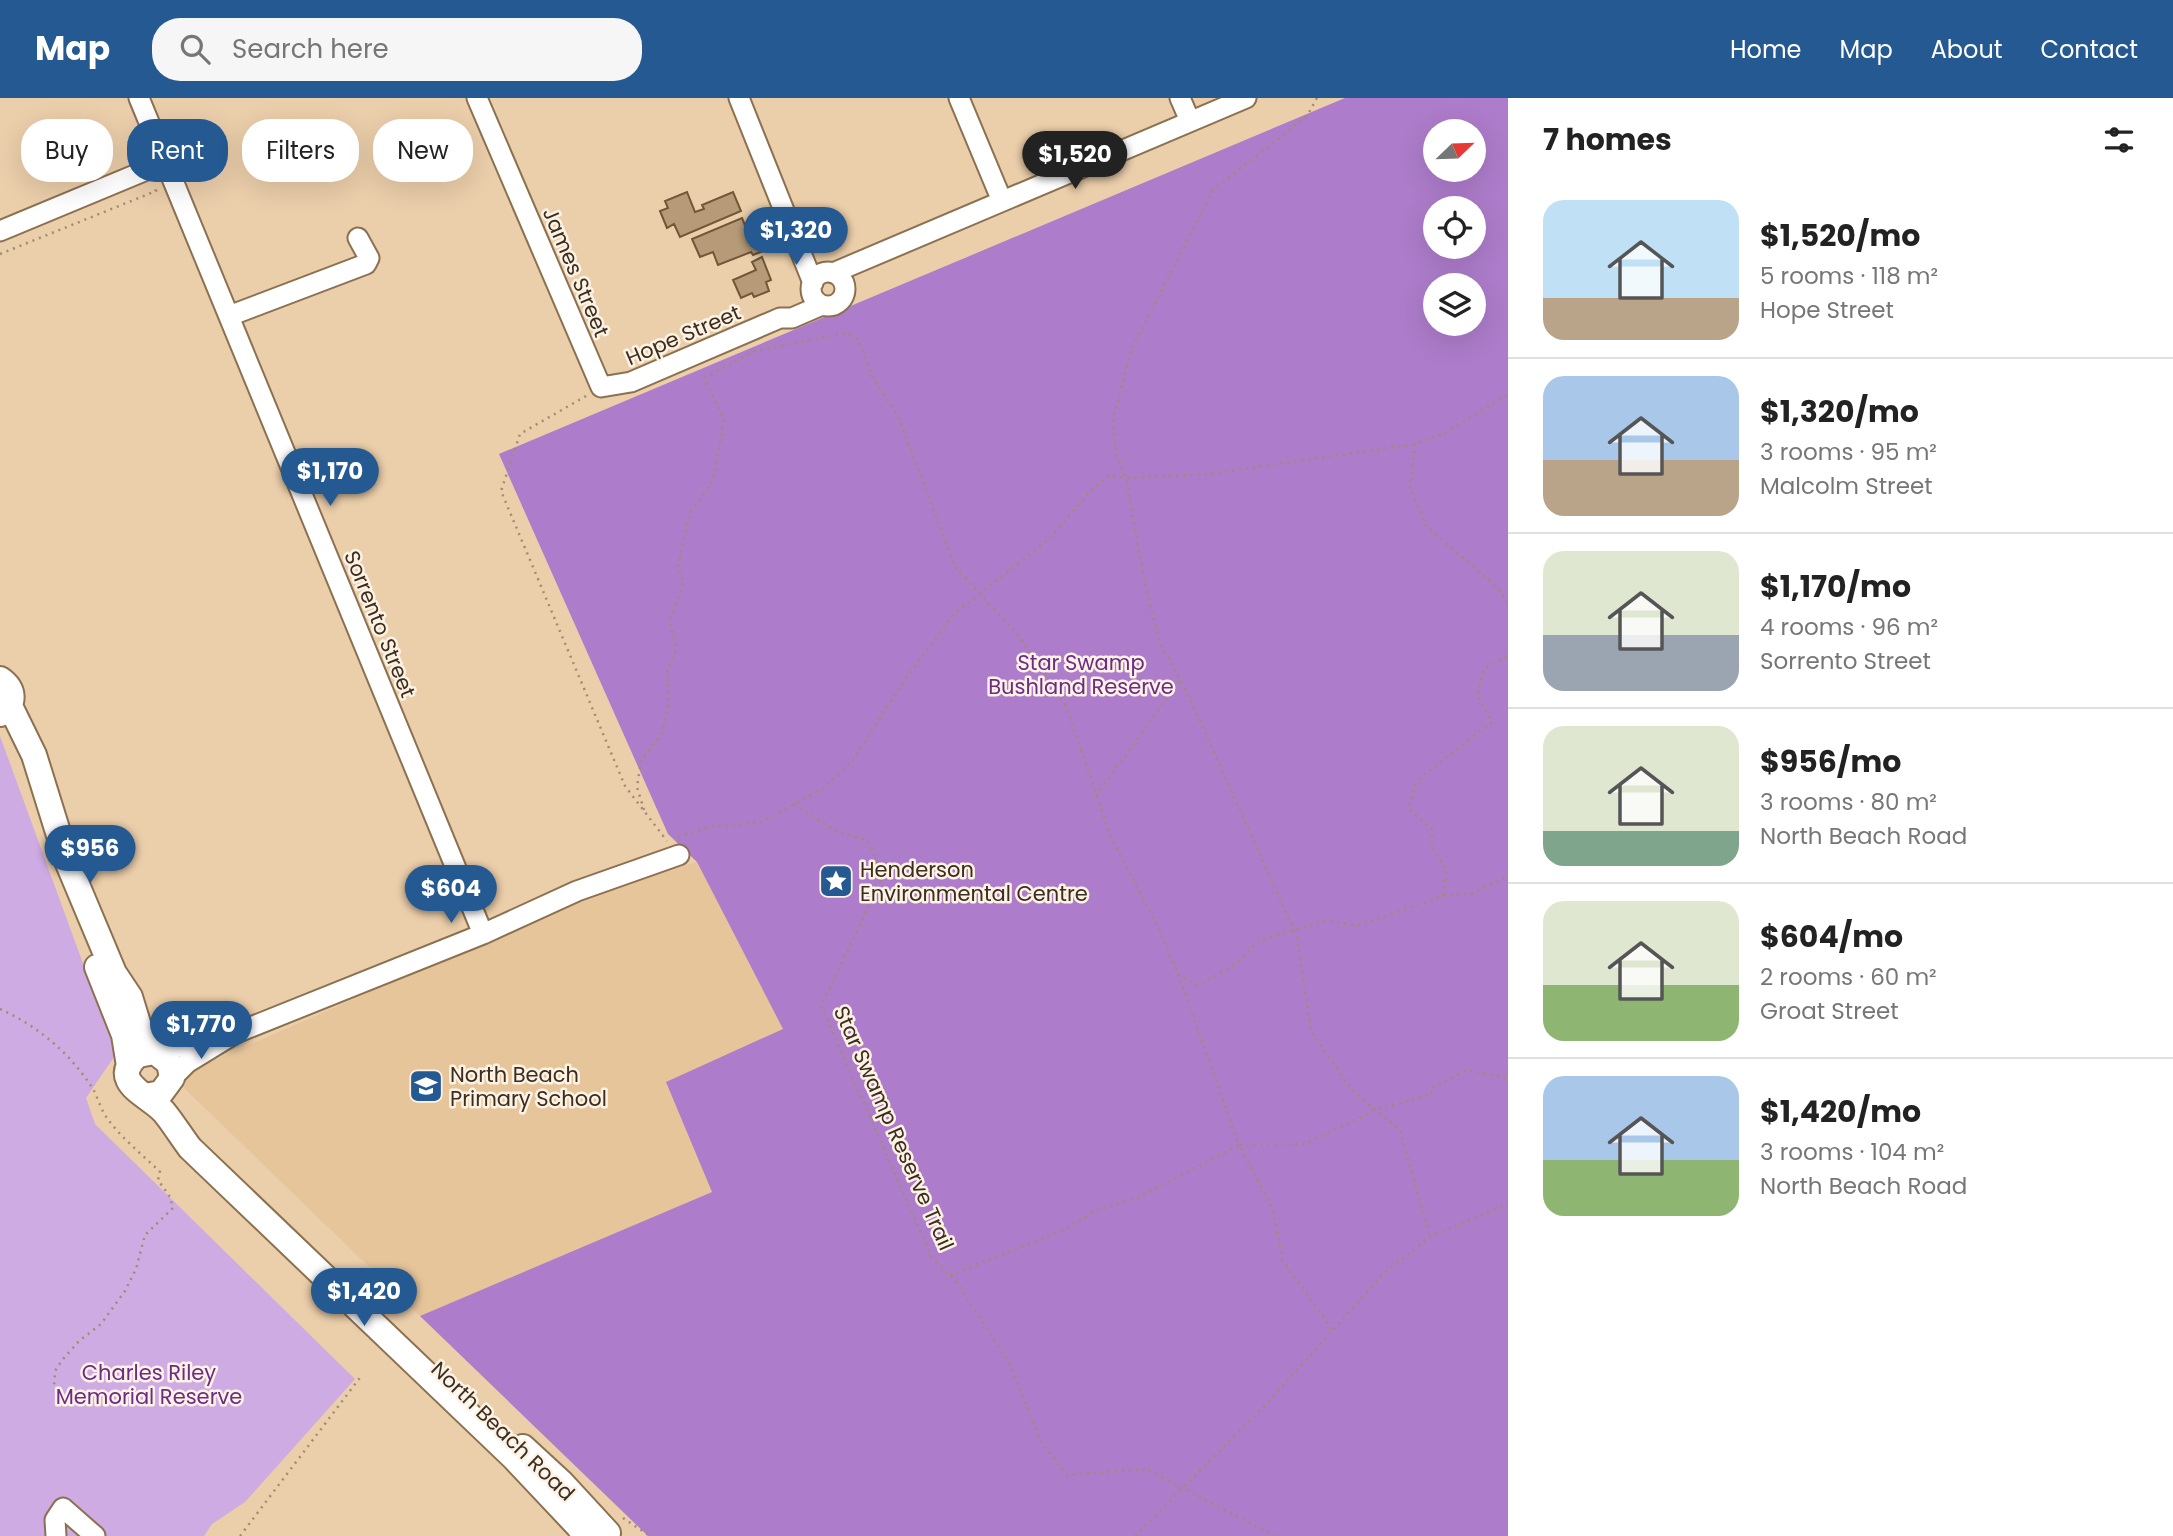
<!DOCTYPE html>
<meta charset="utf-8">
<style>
body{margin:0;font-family:Poppins,sans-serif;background:#f6f6f6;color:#222;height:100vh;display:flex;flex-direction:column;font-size:26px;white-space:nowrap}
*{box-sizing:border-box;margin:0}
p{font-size:23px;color:#767676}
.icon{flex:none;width:38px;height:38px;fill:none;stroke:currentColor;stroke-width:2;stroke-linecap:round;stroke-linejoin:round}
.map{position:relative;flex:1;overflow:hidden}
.panel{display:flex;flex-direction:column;background:#fff;width:665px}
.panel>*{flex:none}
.guide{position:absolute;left:21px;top:21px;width:665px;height:63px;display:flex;gap:14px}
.needle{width:46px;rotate:67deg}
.controls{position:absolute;left:1423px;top:21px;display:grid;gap:14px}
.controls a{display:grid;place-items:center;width:63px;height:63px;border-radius:50%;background:#fff;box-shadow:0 7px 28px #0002;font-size:35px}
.price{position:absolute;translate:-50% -60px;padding:0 16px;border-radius:24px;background:#245991;color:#fff;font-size:23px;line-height:46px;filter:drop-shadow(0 2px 4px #0008)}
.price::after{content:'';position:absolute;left:50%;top:42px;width:21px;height:16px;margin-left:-10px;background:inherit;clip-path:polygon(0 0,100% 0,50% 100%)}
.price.current{background:#222;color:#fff}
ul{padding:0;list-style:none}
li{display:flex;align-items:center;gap:21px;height:175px;padding:0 35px}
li+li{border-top:2px solid #e0e0e0}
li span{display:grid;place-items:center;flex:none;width:196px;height:140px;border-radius:21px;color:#555}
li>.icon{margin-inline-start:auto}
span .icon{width:84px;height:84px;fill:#fffc;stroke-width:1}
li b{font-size:30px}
h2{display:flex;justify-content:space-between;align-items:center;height:84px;padding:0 35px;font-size:30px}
.pill{padding:0 24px;border-radius:28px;background:#fff;box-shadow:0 7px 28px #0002;font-size:24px;line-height:63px}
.pill.current{background:#245991;color:#fff}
header{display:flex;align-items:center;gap:42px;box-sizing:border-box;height:98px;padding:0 35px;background:#245991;color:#fff}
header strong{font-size:33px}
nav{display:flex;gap:38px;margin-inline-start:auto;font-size:24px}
.search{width:490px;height:63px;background:#f6f6f6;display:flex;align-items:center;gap:18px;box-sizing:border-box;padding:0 24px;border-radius:28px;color:#767676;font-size:26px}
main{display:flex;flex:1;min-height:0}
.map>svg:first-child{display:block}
.built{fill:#e7c59b}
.green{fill:#ceabe3}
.forest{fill:#ad7cca;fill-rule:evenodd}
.building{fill:#b79b79;stroke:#705737;stroke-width:2}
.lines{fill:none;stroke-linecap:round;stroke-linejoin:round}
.minor-casing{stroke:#8c7151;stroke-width:23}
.major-casing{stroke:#8c7151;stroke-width:28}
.path{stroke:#a18c71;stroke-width:2.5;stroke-dasharray:2 5;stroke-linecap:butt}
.minor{stroke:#fff;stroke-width:19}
.major{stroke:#fff;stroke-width:24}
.labels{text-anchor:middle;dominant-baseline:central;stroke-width:5;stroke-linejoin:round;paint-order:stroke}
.street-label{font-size:21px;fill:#392e20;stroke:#fef2e4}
.park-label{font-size:21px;fill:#6a2c88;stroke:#fef2e4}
.poi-label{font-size:21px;fill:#392e20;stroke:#fef2e4;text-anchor:start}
</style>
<header>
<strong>Map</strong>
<div class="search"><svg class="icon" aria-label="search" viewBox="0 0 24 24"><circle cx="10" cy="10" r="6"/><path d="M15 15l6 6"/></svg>Search here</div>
<nav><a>Home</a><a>Map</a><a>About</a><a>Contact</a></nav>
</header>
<main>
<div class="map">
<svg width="1508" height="1438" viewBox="0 0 1508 1438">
<rect width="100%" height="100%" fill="#ebceaa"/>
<path class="built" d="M697,764L784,931L712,1094L420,1218L186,992L176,979L584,800Z"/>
<path class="green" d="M0,638L116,956L86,1000L95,1026L355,1281L245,1404L212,1426L204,1438H0Z"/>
<path class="forest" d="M1345,0H1508V1438H648L420,1218L712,1094L666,984L783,931L697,764L668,736L499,356ZM1435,33H1474V72H1435ZM1435,110H1474V149H1435ZM1435,187H1474V226H1435Z"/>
<path class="building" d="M687,94L695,114L704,111L702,107L733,94L741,113L680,139L674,126L667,130L660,113L668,110L665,103Z
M742,120L751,142L759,139L766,152L753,157L751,154L718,167L713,154L700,159L692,141Z
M762,159L771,182L766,184L769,193L754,199L752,195L741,200L733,182L756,172L752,164Z"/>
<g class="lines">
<g class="minor-casing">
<path id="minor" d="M139,0L483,836
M477,0L601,289L631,284L780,220H792L822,207
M739,0L813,185
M959,0L1002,103
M1180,0L1190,23
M0,133L166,64
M811 191a17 17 0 1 1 34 0a17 17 0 1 1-34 0Z
M833,175L1246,0
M229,218L366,166L369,160L358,140
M159,955L218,937
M172,980L187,965L236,935L483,836L577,793L679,757
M56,1438L55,1422L63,1410L95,1438"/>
</g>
<g class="major-casing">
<path id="major" d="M0,581C15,591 16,607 0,616
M10,608L34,657L67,763L114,875L130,899L141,935L151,953
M97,869L124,937L129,968
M145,998L161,995L172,980L169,965L155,954L138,957C107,984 149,997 164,1014C173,1025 181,1038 190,1050L514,1360L579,1429L584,1438
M523,1349L561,1384L608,1435"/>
</g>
<path class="path" d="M1317,0L1307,18L1214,91L1131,252L1113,322L1116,355L1126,380L1142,470L1159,543L1187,594L1297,839L1311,933L1352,992L1400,1032L1430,1139
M0,156L156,93L154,88
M586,298L520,336L501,393L625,688L667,743
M1415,346L1410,390L1427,429L1497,489L1508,505
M1096,698L1180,582
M794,706L834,732L868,743L883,778L821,908L932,1160L955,1182L1010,1266L1040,1342L1067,1377L1146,1371L1275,1438
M644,712L637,689L641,663L662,635L669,605L667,574L676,551L670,521L684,484L678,469L690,414L713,383L724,321L704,280L755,253L846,235L858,241L873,281L898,317L955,469L1019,538L1066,608L1110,737L1160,833L1178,876L1199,888L1240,863L1256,844L1327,822L1356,828L1443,798L1447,772L1432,749V731L1409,711L1416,683L1492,624L1477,597L1484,571L1508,557
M678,739L710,729L762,724L823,690L853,662L904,583L952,518L1049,441L1092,391L1109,377L1126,380L1209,376L1415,346L1443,336L1508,296
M1443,798L1473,795L1508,778
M1178,876L1239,1047L1305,1046L1375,1012L1432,996L1431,990L1467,972L1508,980
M0,911C38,928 71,956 93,991C98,1000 101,1012 107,1020C121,1040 143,1057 160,1074L158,1082L170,1099L173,1110L145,1137L136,1171L125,1193L101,1226L79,1243L63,1261L55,1273L54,1289
M950,1177L1062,1133L1093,1114L1139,1099L1239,1047L1273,1111L1282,1161L1333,1233
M623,1420L650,1438
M240,1438L362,1277
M1135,1438L1272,1300L1383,1176L1430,1139L1508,1106"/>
<use href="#minor" class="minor"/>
<use href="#major" class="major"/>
</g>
<defs>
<g id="sight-square" transform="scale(1.75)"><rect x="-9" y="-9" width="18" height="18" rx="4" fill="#245991" stroke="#fef2e4"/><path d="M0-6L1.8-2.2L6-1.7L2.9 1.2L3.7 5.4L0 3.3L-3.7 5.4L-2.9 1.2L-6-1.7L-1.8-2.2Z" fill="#fff"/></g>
<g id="school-square" transform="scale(1.75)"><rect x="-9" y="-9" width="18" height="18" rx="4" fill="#245991" stroke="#fef2e4"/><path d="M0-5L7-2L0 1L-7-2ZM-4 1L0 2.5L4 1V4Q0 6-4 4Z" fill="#fff"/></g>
</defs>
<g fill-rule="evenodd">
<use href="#sight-square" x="836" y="783"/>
<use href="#school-square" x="426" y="988"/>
</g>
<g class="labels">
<g class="street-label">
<text transform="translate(576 174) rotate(67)">James Street</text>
<text transform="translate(683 237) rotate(-23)">Hope Street</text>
<text transform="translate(380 526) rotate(68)">Sorrento Street</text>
<text transform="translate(894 1030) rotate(66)">Star Swamp Reserve Trail</text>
<text transform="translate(503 1333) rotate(44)">North Beach Road</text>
</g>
<g class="park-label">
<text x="1081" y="564">Star Swamp<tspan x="1081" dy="24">Bushland Reserve</tspan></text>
<text x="149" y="1274">Charles Riley<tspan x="149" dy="24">Memorial Reserve</tspan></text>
</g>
<g class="poi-label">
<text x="860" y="771">Henderson<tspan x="860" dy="24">Environmental Centre</tspan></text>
<text x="450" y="976">North Beach<tspan x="450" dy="24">Primary School</tspan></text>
</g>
</g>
</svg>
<div class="controls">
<a><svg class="needle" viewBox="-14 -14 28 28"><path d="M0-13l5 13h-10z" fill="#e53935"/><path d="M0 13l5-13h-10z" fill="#767676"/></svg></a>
<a><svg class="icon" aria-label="locate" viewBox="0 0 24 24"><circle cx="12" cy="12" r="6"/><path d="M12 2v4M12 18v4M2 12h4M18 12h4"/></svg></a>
<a><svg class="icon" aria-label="layers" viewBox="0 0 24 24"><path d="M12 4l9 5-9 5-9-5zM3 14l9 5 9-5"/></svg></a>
</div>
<b class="price current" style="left:1075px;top:93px">$1,520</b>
<b class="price" style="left:796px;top:169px">$1,320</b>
<b class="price" style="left:330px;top:410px">$1,170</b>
<b class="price" style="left:90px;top:787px">$956</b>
<b class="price" style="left:451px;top:827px">$604</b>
<b class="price" style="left:201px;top:963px">$1,770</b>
<b class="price" style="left:364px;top:1230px">$1,420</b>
<div class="guide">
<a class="pill">Buy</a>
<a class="pill current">Rent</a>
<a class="pill">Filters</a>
<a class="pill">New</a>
</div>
</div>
<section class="panel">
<h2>7 homes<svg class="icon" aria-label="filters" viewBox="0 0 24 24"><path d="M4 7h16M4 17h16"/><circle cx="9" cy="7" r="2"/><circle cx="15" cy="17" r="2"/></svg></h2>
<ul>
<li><span style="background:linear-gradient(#bfe0f5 70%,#b9a48a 0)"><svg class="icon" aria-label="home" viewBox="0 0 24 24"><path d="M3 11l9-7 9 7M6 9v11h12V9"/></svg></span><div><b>$1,520/mo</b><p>5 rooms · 118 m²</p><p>Hope Street</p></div></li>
<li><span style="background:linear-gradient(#a9c7e8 60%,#b9a48a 0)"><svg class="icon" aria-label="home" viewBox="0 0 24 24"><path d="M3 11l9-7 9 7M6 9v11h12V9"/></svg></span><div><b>$1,320/mo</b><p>3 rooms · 95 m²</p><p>Malcolm Street</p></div></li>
<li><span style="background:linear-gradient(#dfe7d0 60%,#9aa5b1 0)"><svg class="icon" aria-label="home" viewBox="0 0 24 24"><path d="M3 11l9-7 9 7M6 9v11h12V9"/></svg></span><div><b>$1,170/mo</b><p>4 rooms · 96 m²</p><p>Sorrento Street</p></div></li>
<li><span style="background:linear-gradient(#dfe7d0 75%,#7fa58c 0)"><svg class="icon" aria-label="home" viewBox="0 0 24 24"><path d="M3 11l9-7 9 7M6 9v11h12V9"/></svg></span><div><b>$956/mo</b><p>3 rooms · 80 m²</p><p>North Beach Road</p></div></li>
<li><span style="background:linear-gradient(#dfe7d0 60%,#8fb573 0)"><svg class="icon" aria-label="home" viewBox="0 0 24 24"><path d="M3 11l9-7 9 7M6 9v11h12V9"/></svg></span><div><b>$604/mo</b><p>2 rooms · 60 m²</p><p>Groat Street</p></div></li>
<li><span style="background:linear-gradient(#a9c7e8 60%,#8fb573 0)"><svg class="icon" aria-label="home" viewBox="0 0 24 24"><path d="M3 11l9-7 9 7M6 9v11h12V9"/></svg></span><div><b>$1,420/mo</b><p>3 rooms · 104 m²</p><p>North Beach Road</p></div></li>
</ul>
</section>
</main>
